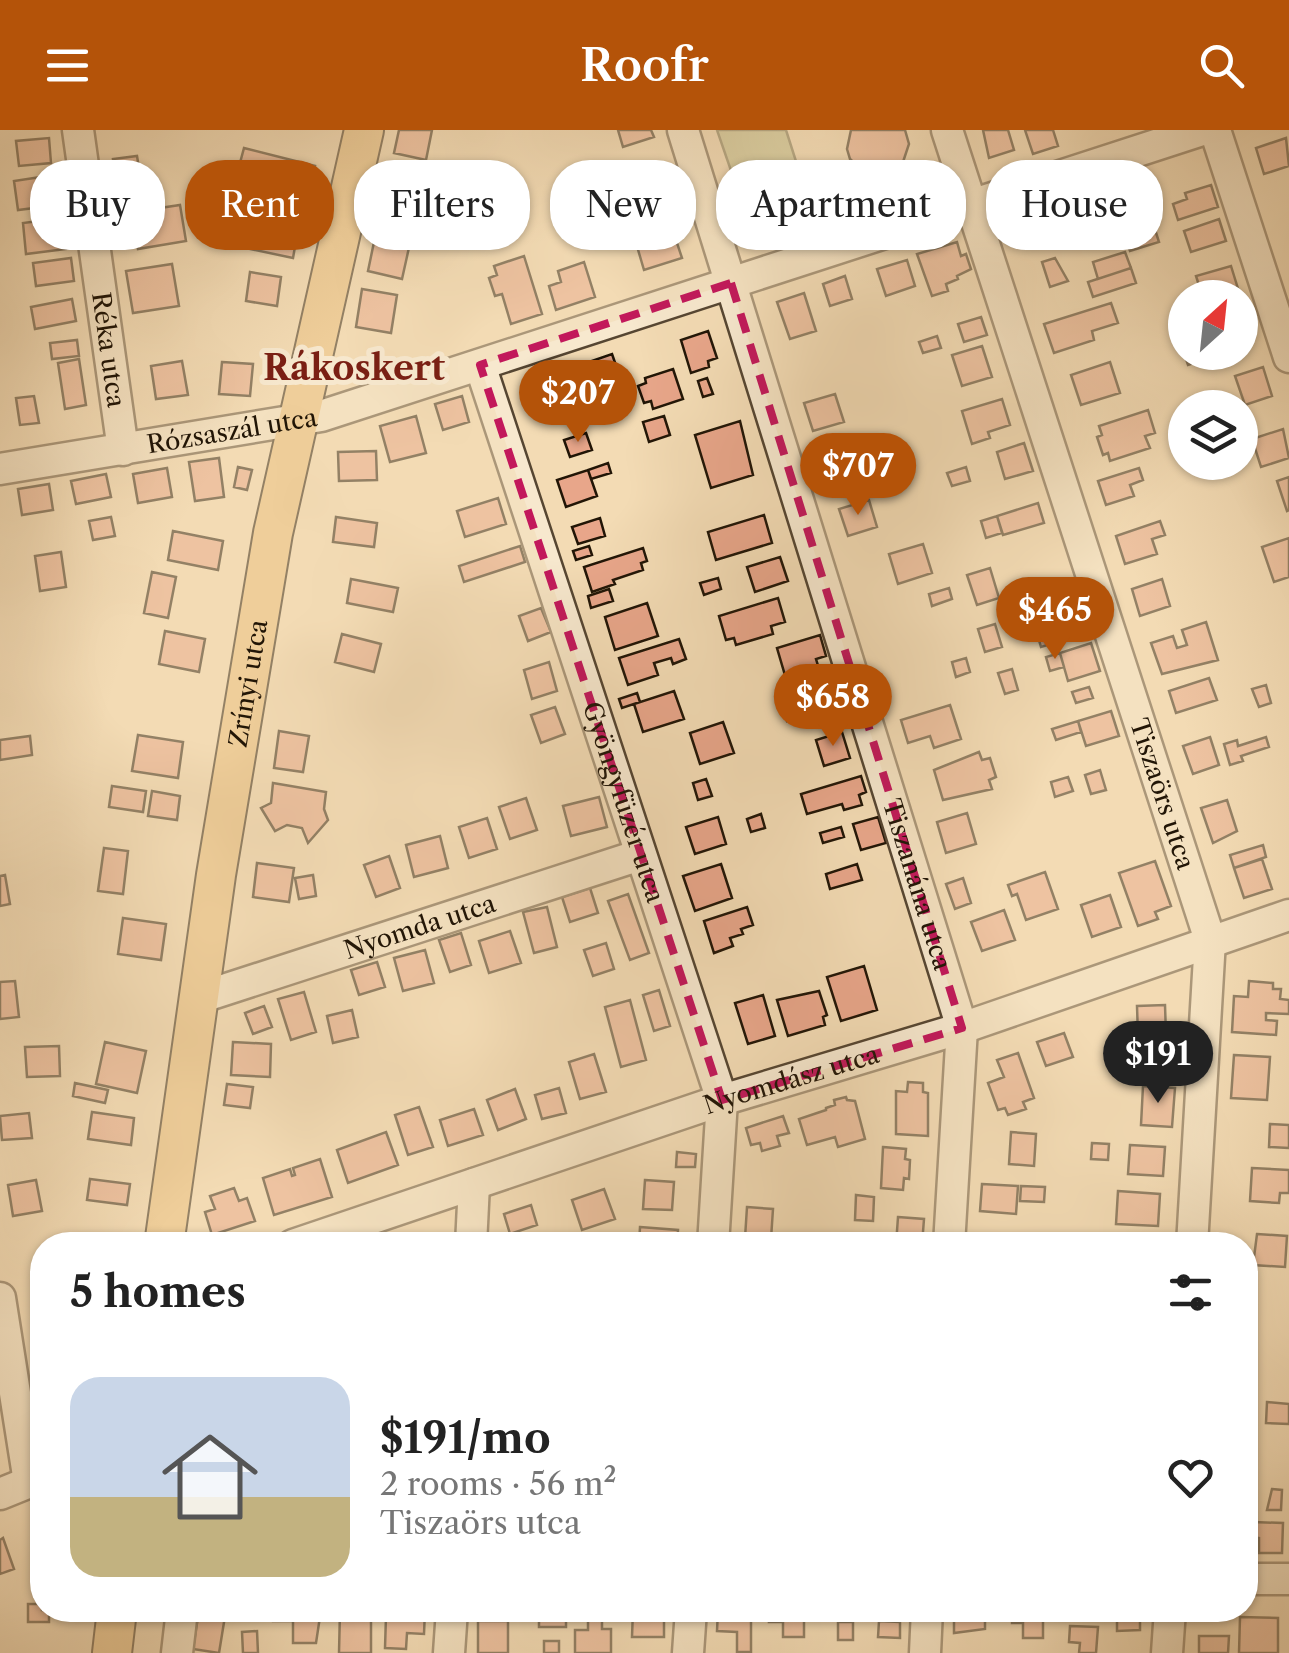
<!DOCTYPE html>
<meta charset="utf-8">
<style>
body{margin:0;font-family:"Libre Caslon Text",serif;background:#f6f6f6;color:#222;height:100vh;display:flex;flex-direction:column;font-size:38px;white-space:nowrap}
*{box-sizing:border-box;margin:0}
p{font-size:32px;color:#767676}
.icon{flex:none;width:55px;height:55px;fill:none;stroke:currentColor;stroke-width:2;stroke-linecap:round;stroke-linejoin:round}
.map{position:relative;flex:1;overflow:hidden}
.drawer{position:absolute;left:30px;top:1102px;width:1228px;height:390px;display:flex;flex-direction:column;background:#fff;border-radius:40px;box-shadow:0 2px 8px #0004}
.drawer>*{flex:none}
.banner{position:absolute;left:30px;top:30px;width:1230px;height:90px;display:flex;gap:20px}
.needle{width:65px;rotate:27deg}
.fabs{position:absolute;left:1168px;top:150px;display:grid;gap:20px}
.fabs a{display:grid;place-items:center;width:90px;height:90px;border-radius:50%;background:#fff;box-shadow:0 2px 8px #0004;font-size:50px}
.price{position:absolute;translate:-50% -85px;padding:0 22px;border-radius:35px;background:#b45309;color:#fff;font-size:32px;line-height:65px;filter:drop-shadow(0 2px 5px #0008)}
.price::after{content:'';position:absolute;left:50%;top:60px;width:30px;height:22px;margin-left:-15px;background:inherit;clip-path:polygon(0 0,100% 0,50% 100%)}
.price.selected{background:#222;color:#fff}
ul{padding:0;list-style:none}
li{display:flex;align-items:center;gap:30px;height:250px;padding:0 40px}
li span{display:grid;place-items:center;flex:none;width:280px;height:200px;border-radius:30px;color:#555}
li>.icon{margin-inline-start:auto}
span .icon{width:120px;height:120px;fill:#fffc;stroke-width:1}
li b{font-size:42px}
h2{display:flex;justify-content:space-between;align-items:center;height:120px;padding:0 40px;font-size:42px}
.tag{padding:0 35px;border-radius:40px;background:#fff;box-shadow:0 2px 8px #0004;font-size:35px;line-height:90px}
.tag.selected{background:#b45309;color:#fff}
header{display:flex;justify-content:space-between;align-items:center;height:130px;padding:0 40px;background:#b45309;color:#fff;font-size:45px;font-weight:600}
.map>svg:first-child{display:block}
.green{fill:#bebf8b;stroke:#706a48;stroke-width:2.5}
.building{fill:#e8a68a;stroke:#211506;stroke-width:2.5}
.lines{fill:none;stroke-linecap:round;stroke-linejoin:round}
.minor-casing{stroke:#564632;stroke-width:35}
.major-casing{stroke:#211506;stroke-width:42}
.minor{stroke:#f7e8ce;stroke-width:30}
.major{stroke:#eabe7a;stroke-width:38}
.marked{fill:none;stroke:#c2185b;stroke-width:8;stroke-dasharray:20 12;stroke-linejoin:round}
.labels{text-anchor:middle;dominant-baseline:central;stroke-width:10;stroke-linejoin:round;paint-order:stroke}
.street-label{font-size:25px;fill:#211506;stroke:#f7e8ce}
.district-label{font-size:35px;font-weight:bold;fill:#7a1f14;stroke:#f7e8ce}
</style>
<header><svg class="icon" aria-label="menu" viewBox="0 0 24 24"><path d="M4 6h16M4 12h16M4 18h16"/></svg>Roofr<svg class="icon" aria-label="search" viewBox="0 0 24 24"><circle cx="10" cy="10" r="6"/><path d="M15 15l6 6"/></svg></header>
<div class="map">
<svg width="1289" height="1523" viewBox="0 0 1289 1523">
<rect width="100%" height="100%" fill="#f3dbb4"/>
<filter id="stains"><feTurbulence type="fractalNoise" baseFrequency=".002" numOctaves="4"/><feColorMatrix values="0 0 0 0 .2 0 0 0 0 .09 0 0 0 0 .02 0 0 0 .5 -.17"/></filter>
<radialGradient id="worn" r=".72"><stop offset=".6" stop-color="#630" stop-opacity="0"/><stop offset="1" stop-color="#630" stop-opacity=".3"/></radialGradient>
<path class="green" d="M717,0H786L817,97L757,116Z"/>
<path class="building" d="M399,0H432L426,30L394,23Z
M618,0H651L654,7L623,17Z
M851,0H905L909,14L902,35L911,44L904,55L905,60L889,65L887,60L873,55L871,51L875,46L865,43L850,29L847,19Z
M983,0H1008L1014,20L989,28Z
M1025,0H1053L1058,16L1033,24Z
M49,8L51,33L19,36L16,11Z
M1286,8L1289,36L1264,44L1256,18Z
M244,18L315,36L309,62L237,44Z
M137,26L142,56L118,59L113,29Z
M389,39L423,45L417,80L383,74Z
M54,45L58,75L18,80L14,51Z
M1211,55L1218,77L1178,90L1173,74L1187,69L1185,63Z
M650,58L657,80L624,90L617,67Z
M180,75L186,111L138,119L133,82Z
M247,84L299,94L293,128L241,117Z
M1150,84L1159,112L1130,121L1120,94Z
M62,88L66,119L26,124L23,93Z
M379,88L414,95L402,149L368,141Z
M1219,89L1226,111L1191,122L1184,101Z
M671,95L682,128L644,140L634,106Z
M957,112L961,126L966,124L971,139L957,146L958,149L946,154L948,161L932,166L917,124Z
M1125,122L1131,138L1098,149L1093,132Z
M524,126L542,184L511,194L502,164L495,166L489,148L497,145L494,136Z
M71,128L74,151L36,156L33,133Z
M1055,128L1068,151L1050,157L1042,132Z
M907,130L915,156L886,166L877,139Z
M584,132L595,167L556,180L549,156L561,152L558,141Z
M172,134L179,176L133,183L126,141Z
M1231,136L1239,162L1221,168H1203L1196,146Z
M1131,138L1136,153L1093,167L1088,152Z
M250,142L281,147L277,176L246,171Z
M845,146L852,169L830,176L823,154Z
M362,159L397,165L391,203L356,197Z
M804,163L816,201L790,209L777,172Z
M72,169L76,191L35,199L31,177Z
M1111,173L1118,193L1092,201L1094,210L1054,223L1044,194Z
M981,187L987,205L964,212L958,194Z
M708,201L717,228L708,231L709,237L691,243L681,210Z
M937,206L941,218L923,223L919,212Z
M1185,209V222H1219V225L1188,235L1180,211Z
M77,210L79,226L52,229L50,213Z
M982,216L992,247L962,256L952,225Z
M612,224L623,256L594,265L583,234Z
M79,229L86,275L65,279L58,233Z
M182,231L188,265L156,269L151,236Z
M222,232L253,234L250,266L219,264Z
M1110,232L1120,263L1081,275L1071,245Z
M1263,237L1272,266L1245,275L1235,246Z
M673,239L683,269L653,279L651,271L644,273L638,256L646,253L645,248Z
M553,243L564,277L534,287L523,253Z
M707,248L713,264L703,267L698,251Z
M835,264L844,292L813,301L804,273Z
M34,266L39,293L20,295L16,268Z
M462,266L469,292L443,300L435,274Z
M1002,269L1010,295L988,302L990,308L972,314L962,281Z
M1148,280L1155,303L1145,306L1150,318L1110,331L1108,323L1103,325L1097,307L1102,305L1099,296Z
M416,286L426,323L390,332L380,296Z
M664,286L670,305L649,312L643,292Z
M740,291L753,345L711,358L695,305Z
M1283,299L1289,328L1261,337L1252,309Z
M586,303L592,320L570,327L564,310Z
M1024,313L1033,341L1005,349L997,322Z
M376,321L377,350L339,351L338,322Z
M219,328L224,367L195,371L189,332Z
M608,333L611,343L591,349L588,340Z
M238,337L252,340L247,360L234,357Z
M966,337L970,351L952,356L947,343Z
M167,338L172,367L138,373L133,344Z
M1139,338L1143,350L1130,355L1134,366L1106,375L1098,351Z
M588,340L597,366L566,377L557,350Z
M106,344L111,367L76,374L71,351Z
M1289,347V380L1287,381L1277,351Z
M49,354L53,380L22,385L18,359Z
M498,368L506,394L465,407L457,381Z
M869,370L877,397L848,406L839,379Z
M1038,373L1044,393L1003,405L997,386Z
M764,385L772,413L716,430L708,402Z
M997,386L1002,403L986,408L981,391Z
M111,387L115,406L93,410L89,391Z
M336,387L377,393L374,417L333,412Z
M600,388L605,406L578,414L572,397Z
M1160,391L1165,405L1152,409L1157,424L1125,434L1116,406Z
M173,401L223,411L218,440L168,430Z
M1289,408V447L1274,452L1262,417Z
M923,414L932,443L898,454L889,424Z
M520,416L525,432L464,452L459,436Z
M589,416L592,425L576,430L573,421Z
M643,418L647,431L641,433L643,440L613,450L615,454L592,462L584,437Z
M61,422L66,457L40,461L35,426Z
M780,427L788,451L755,462L747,437Z
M990,438L999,468L977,475L967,445Z
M152,442L176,447L168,488L144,483Z
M718,448L721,459L704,465L700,453Z
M351,449L398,458L393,482L347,473Z
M1162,449L1170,476L1140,486L1132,459Z
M949,458L952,469L932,476L929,464Z
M609,459L613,471L591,478L588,466Z
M778,468L785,492L771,496L773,504L736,515L734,508L726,510L719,486Z
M647,473L658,506L615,520L605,487Z
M541,478L551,502L528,511L519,486Z
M1072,478L1081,505L1041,517L1033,490Z
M1206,492L1218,530L1162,544L1151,513L1173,506L1177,518L1187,515L1182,500Z
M995,494L1002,517L985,522L978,499Z
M165,501L205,509L199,542L159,534Z
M342,504L381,514L374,542L335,532Z
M820,505L826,526L816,529L820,542L787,552L777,518Z
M679,509L686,529L673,534L671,528L654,533L658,545L628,555L619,528Z
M1091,513L1100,541L1068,551L1060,523Z
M1060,523L1064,537L1050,541L1046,527Z
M966,528L970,542L956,547L952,532Z
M549,532L557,561L532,569L524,540Z
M1012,539L1018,560L1005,564L998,543Z
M1209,548L1217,570L1176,583L1169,561Z
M1266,555L1271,573L1259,577L1252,559Z
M1089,557L1093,568L1076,573L1072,562Z
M674,561L684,589L643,602L634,574Z
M637,563L640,572L622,578L619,569Z
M799,573L803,586L787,591L783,578Z
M950,575L961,609L934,618L930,606L908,613L901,590Z
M555,577L565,604L541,613L531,585Z
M1111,581L1119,606L1086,616L1078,591Z
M1078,591L1081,602L1056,610L1052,599Z
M723,592L734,623L700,634L690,603Z
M279,601L309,606L303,642L274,638Z
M842,602L850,628L824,636L816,610Z
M138,605L183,612L178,648L132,641Z
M30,606L32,625L0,630V610Z
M1210,607L1219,635L1193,644L1183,616Z
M1266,607L1269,617L1241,626L1243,631L1230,635L1224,614L1237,610L1238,616Z
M979,622L982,630L990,628L996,647L989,650L992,659L943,670L934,640Z
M1100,640L1106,660L1091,664L1085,645Z
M861,646L866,662L859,665L862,675L844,680L842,674L807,684L801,664Z
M1068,647L1073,661L1055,667L1051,652Z
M706,649L712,666L698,670L693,653Z
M273,653L326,662L324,679L328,690L308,713L302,698L287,695L275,701L261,678L271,673Z
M112,656L146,661L143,682L109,677Z
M152,661L180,666L177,690L148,686Z
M599,667L607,697L571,706L563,676Z
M526,668L537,700L510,709L499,677Z
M1227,670L1237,701L1213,713L1201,678Z
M967,683L976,714L946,723L937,692Z
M761,684L765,698L751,702L747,689Z
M718,687L726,714L695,724L686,697Z
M878,687L886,713L861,720L853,694Z
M487,688L497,719L469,728L459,697Z
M841,697L844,707L823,713L820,703Z
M440,706L448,738L414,747L406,715Z
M1263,715L1266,727L1234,738L1230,725Z
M104,718L128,721L123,764L98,761Z
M389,726L400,758L376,767L364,735Z
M1262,729L1272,759L1244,768L1234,738Z
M1155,731L1171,776L1155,782L1158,789L1138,796L1119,743Z
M257,733L294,738L289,772L253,767Z
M721,734L732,768L695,781L683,746Z
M857,734L862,750L830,759L826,744Z
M1045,742L1058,779L1026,790L1017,764L1012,766L1008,755Z
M5,745L10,774L0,776V746Z
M313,745L316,766L299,769L295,748Z
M963,748L971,773L955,779L946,754Z
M590,758L598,783L570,792L562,767Z
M628,764L649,823L630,830L608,771Z
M1110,765L1121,797L1092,807L1081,775Z
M547,777L557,817L534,823L523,782Z
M747,777L753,795L741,799L743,804L730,808L733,816L714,823L704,791Z
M1004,780L1015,810L982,821L971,792Z
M123,788L166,794L161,830L118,824Z
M510,801L521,833L489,843L479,811Z
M461,803L471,835L450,842L439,810Z
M606,813L614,839L593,846L584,820Z
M425,820L434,853L403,861L394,828Z
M377,832L385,857L359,865L351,840Z
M864,836L877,880L841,891L827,847Z
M15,851L19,887L0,889V852Z
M1249,851L1273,853V859H1281L1280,869L1289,870V884L1266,883V890L1277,891L1276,905L1232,902L1234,866L1248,867Z
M659,860L670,896L654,901L643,865Z
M819,861L827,885L823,887L825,895L788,906L777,870Z
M304,862L316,902L291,910L278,869Z
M763,865L775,906L748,914L735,873Z
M630,870L646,930L621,937L605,877Z
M1165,875L1166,905L1138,906L1137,876Z
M264,876L272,897L253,904L245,883Z
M352,880L358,907L333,913L327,886Z
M1064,903L1073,927L1046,936L1037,912Z
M1135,905L1139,926L1123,928L1119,907Z
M105,912L146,921L137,963L96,954Z
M233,912L271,914L270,947L231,945Z
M59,916L60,946L27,947L25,917Z
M1018,923L1034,968L1023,972L1026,979L1008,985L1005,978L998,980L988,953L1004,947L997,930Z
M594,924L606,962L580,969L569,932Z
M1234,925L1270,927L1267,970L1231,968Z
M908,952L923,953V962L928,963V1006L896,1004V961L907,962Z
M75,953L108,960L105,973L73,966Z
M227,954L253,957L250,978L224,975Z
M1143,956L1175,958L1172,997L1141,995Z
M559,958L566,983L542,989L535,965Z
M515,959L526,989L498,1000L487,970Z
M846,967L847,970L855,971L865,1009L838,1017L835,1007L807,1015L799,989L826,980V978L835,975L834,970Z
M419,977L433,1017L408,1025L395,985Z
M474,979L483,1005L448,1016L440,990Z
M92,982L134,988L131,1015L88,1009Z
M29,983L32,1008L2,1010L0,986Z
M783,986L789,1003L777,1006L780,1016L762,1021L760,1013L751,1015L746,998Z
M1270,994L1289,995V1018L1269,1017Z
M386,1002L398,1035L348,1053L337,1020Z
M1011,1002L1036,1004L1034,1036L1009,1034Z
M1092,1013L1109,1014L1108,1030L1091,1029Z
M1130,1015L1165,1017L1163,1046L1128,1044Z
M883,1017L906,1019L905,1029L910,1030L909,1049L904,1048L903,1060L881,1058Z
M677,1022L696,1024L695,1037H676Z
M320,1029L332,1067L274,1085L263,1048L290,1039L292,1046L295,1045L293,1038Z
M1252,1038L1289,1040V1063H1280L1279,1073L1250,1071Z
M90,1049L130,1054L127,1075L87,1070Z
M36,1050L42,1081L13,1086L8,1055Z
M645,1050L674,1052L672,1080L643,1079Z
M982,1054L1018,1056L1016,1084L980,1081Z
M1021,1056L1045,1057L1044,1072L1020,1071Z
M234,1058L239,1071L247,1068L255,1091L212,1105L205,1082L215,1079L210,1066Z
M604,1059L615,1089L582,1100L572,1070Z
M1118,1061L1160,1064L1158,1096L1116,1094Z
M856,1065L874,1067L873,1091L855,1090Z
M531,1075L537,1095L510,1104L504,1084Z
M747,1077L773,1079L771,1109L745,1108Z
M898,1087L924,1089L922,1115H896Z
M640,1097L678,1100L677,1115H639Z
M1257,1104L1287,1106L1285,1137L1253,1135Z
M42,1243V1275L39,1276L36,1244Z
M1267,1272L1289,1274V1294L1266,1293Z
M1272,1359L1282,1360L1281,1380H1267Z
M1253,1392L1283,1393L1282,1423H1259V1408L1253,1407Z
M3,1408L14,1439L0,1444V1410Z
M28,1474H42V1480H49V1492H28Z
M199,1480H226L219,1523L193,1519Z
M273,1480H321L316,1513H293V1491H273Z
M340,1480H371V1523H339Z
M404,1480H425L424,1504L407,1503L406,1519L385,1518L386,1486H403Z
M539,1480H566V1497H539Z
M633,1480H664V1507H632Z
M718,1480L751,1481V1522H737V1502L717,1501Z
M770,1480H804V1507H783V1492H769Z
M954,1480H985V1499L954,1503Z
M1012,1480H1043V1508H1023V1493H1012Z
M1117,1480H1140V1500L1117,1501Z
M1240,1487L1278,1488V1523H1239Z
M588,1490H602V1499H611V1523H575V1500H588Z
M478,1491H508V1523H478Z
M879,1491L900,1492V1508L878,1507Z
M838,1492H853V1510H838Z
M1070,1496L1098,1497L1096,1523H1079L1080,1513L1069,1512Z
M257,1501L258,1523H243L242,1502Z
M1199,1506H1229L1228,1523H1199Z
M544,1511H559V1523H544Z"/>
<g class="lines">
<g class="minor-casing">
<g id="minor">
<path id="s1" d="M78,0L123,320"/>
<path id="s2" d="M683,0L962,898L949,1115"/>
<path id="s3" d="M947,0L1210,810L1192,1115"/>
<path d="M1215,0L1289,227"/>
<path id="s4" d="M480,235L722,970L713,1115"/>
<path id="s5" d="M0,339L321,286L1202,0"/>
<path id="s6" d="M199,868L640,725"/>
<path id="s7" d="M293,1115L722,970L962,898L1289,785"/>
<path d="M471,1115L474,1054"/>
<path d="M0,1168L29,1352"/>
<path d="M0,1364L42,1347"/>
<path d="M1245,1449H1289"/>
<path d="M177,1523L182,1480"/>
<path d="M449,1523L452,1480"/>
<path d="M688,1523L691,1480"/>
<path d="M925,1523L927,1480"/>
<path d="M1167,1523L1170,1480"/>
</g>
</g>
<g class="major-casing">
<g id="major">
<path id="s8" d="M164,1115L216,745L273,403L364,0"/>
<path d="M112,1523L117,1480"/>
</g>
</g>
<use href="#minor" class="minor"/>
<use href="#major" class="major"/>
</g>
<path d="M0 0H1289V1523H0ZM731,153L962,898L722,970L480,235Z" fill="#f3dbb4" fill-opacity=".55" fill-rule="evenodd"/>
<path class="marked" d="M731,153L962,898L722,970L480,235Z"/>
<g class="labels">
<g class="street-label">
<text stroke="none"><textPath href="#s1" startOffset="222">Réka utca</textPath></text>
<text stroke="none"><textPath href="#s5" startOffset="235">Rózsaszál utca</textPath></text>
<text stroke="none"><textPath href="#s8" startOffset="568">Zrínyi utca</textPath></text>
<text stroke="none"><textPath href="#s3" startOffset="698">Tiszaörs utca</textPath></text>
<text stroke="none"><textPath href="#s4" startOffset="460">Gyöngyfüzér utca</textPath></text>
<text stroke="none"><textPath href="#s2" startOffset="790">Tiszanána utca</textPath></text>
<text stroke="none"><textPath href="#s6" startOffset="232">Nyomda utca</textPath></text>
<text stroke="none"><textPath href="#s7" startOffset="525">Nyomdász utca</textPath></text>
</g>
<g class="district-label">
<text x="354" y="237">Rákoskert</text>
</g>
</g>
<rect width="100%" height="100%" filter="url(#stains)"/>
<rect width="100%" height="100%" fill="url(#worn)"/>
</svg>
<div class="fabs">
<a><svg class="needle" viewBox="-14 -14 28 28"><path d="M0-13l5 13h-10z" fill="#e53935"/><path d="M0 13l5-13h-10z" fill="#767676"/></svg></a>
<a><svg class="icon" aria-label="layers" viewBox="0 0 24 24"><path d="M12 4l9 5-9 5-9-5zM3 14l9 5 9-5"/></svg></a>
</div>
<b class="price" style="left:578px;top:315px">$207</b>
<b class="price" style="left:858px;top:388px">$707</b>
<b class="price" style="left:1055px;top:532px">$465</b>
<b class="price" style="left:833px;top:619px">$658</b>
<b class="price selected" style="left:1158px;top:976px">$191</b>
<div class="banner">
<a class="tag">Buy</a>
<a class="tag selected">Rent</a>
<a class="tag">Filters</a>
<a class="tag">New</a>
<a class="tag">Apartment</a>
<a class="tag">House</a>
</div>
<section class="drawer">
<h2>5 homes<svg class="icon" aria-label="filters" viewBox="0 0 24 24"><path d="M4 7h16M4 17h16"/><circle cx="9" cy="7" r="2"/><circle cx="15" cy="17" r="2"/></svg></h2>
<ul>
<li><span style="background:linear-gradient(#c9d6e8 60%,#c2b280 0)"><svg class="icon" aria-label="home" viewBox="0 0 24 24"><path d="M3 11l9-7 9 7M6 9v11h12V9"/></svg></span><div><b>$191/mo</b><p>2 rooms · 56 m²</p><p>Tiszaörs utca</p></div><svg class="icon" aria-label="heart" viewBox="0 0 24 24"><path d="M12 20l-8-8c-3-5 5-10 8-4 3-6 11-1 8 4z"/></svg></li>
</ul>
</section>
</div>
